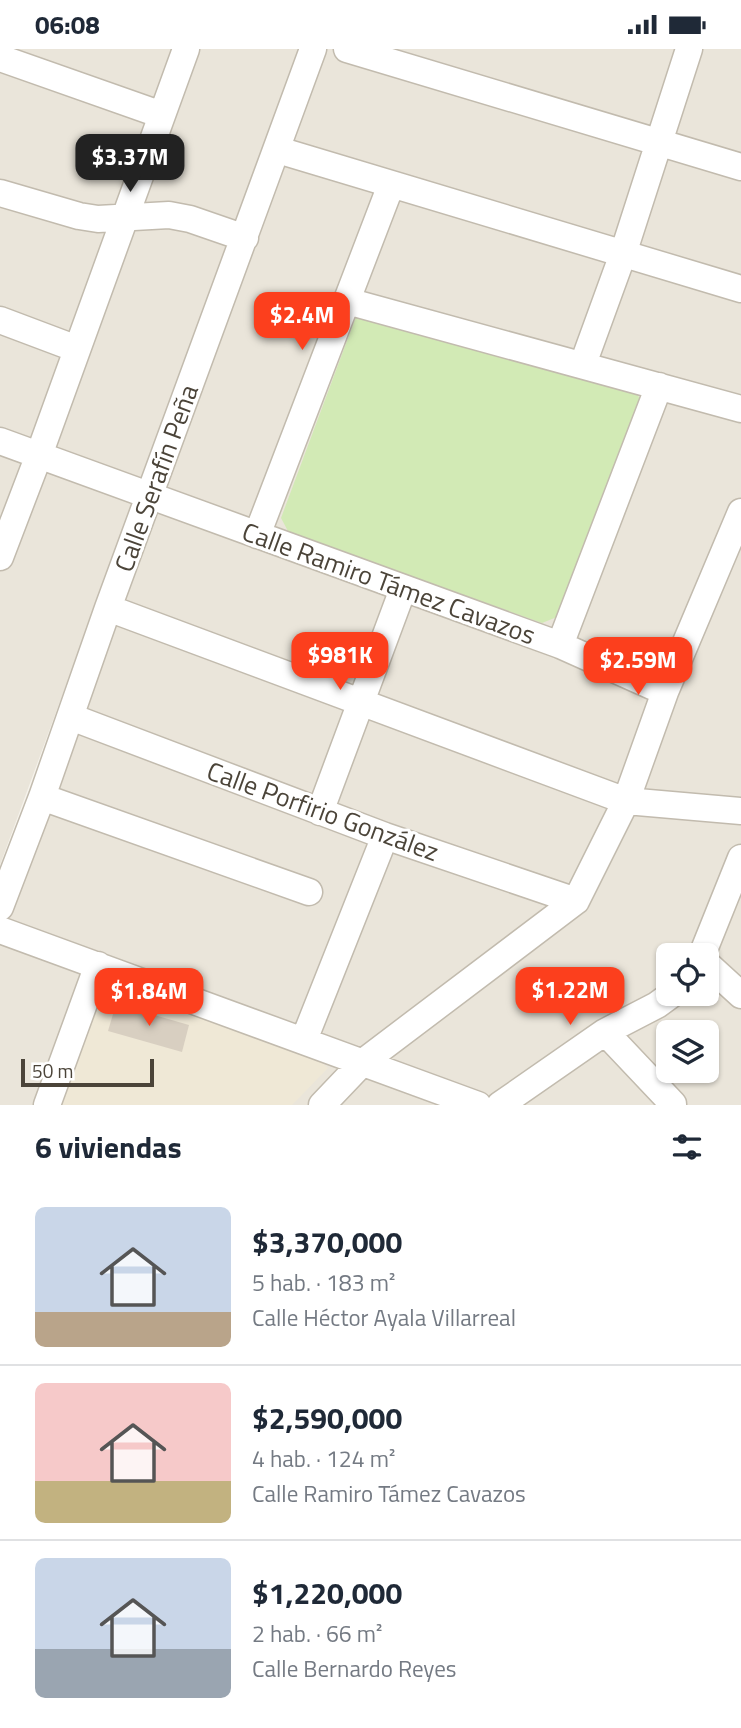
<!DOCTYPE html>
<html lang="es">
<meta charset="utf-8">
<style>
body{margin:0;font-family:"Titillium Web",sans-serif;background:#f6f6f7;color:#1f2937;height:100vh;display:flex;flex-direction:column;font-size:26px;white-space:nowrap}
*{box-sizing:border-box;margin:0}
p{font-size:23px;color:#747a83}
.icon{flex:none;width:38px;height:38px;fill:none;stroke:currentColor;stroke-width:2;stroke-linecap:round;stroke-linejoin:round}
.map{position:relative;height:1056px;overflow:hidden}
.details{display:flex;flex-direction:column;background:#fff;flex:1}
.details>*{flex:none}
.controls{position:absolute;left:656px;top:894px;display:grid;gap:14px}
.controls a{display:grid;place-items:center;width:63px;height:63px;border-radius:10px;background:#fff;box-shadow:0 2px 5px #0004;font-size:35px}
.scale{position:absolute;left:21px;bottom:18px;width:133px;box-sizing:border-box;padding-left:7px;border:4px solid #4b4439;border-top:0;font-size:19px;line-height:24px;white-space:nowrap;color:#4b4439;-webkit-text-stroke:5px #fff;paint-order:stroke}
.price{position:absolute;translate:-50% -60px;padding:0 16px;border-radius:14px;background:#fc3f1d;color:#fff;font-size:23px;line-height:46px;filter:drop-shadow(0 2px 4px #0008)}
.price::after{content:'';position:absolute;left:50%;top:42px;width:21px;height:16px;margin-left:-10px;background:inherit;clip-path:polygon(0 0,100% 0,50% 100%)}
.price.selected{background:#222;color:#fff}
ul{padding:0;list-style:none}
li{display:flex;align-items:center;gap:21px;height:175px;padding:0 35px}
li+li{border-top:2px solid #e0e1e3}
li span{display:grid;place-items:center;flex:none;width:196px;height:140px;border-radius:10px;color:#555}
li>.icon{margin-inline-start:auto}
span .icon{width:84px;height:84px;fill:#fffc;stroke-width:1}
li b{font-size:30px}
h2{display:flex;justify-content:space-between;align-items:center;height:84px;padding:0 35px;font-size:30px}
.status{display:flex;justify-content:space-between;align-items:center;height:49px;padding:0 35px;background:#fff;direction:ltr}
.status svg{height:19px;fill:currentColor}
.map>svg:first-child{display:block}
.residential{fill:#eae5da;fill-rule:evenodd}
.education{fill:#efe8d6}
.green{fill:#d2eab5}
.building{fill:#d8cfc1}
.lines{fill:none;stroke-linecap:round;stroke-linejoin:round}
.minor-casing{stroke:#c2bbae;stroke-width:29}
.minor{stroke:#fff;stroke-width:26}
.labels{text-anchor:middle;dominant-baseline:central;stroke-width:6;stroke-linejoin:round;paint-order:stroke}
.street-label{font-size:26px;fill:#4b4439;stroke:#fff}
</style>
<div class="status"><b>06:08</b><svg viewBox="0 0 49 12"><path d="M0 12V9h3v3zM5 12V6h3v6zM10 12V3h3v9zM15 12V0h3v12zM26 1h20v11H26zM47 4h2v5h-2z"/></svg></div>
<div class="map">
<svg width="741" height="1056" viewBox="0 0 741 1056">
<rect width="100%" height="100%" fill="#f6f3ec"/>
<path class="residential" d="M0,0H299L0,816Z
M325,0H741V1056H508L495,1044L480,1056H0V887ZM668,906H707V945H668ZM668,984H707V1022H668Z"/>
<path class="education" d="M112,935L322,1014L328,1019L292,1056H61L100,943Z"/>
<path class="green" d="M357,265L636,339L640,352L557,568L542,574L289,484L281,469Z"/>
<path class="building" d="M116,955L189,976L182,1003L108,982Z"/>
<g class="lines">
<g class="minor-casing">
<path id="minor" d="M347,0L741,118
M0,9L162,66
M278,101L741,240
M0,144L79,167L98,170L169,166L190,170L245,189
M347,252L741,360
M0,271L77,300
M583,315L623,205L689,0
M0,392L560,596L665,643
M257,486L391,136
M0,508L39,406L186,0
M108,559L626,752L741,762
M560,596L659,337
M71,668L385,787L576,852
M42,748L309,843
M320,763L403,540
M0,858L42,748L108,559L313,0
M0,881L478,1056
M702,906L741,809
M707,915L741,946
M605,983L673,1055
M304,991L385,787
M47,1056L98,916
M322,1056L362,1014L576,852L626,752L665,643L741,463
M500,1056L605,983L657,956L672,945"/>
</g>
<use href="#minor" class="minor"/>
</g>
<g class="labels">
<g class="street-label">
<text transform="translate(156 429) rotate(-70)">Calle Serafín Peña</text>
<text transform="translate(389 534) rotate(20)">Calle Ramiro Támez Cavazos</text>
<text transform="translate(323 762) rotate(20)">Calle Porfirio González</text>
</g>
</g>
</svg>
<div class="controls">
<a><svg class="icon" aria-label="locate" viewBox="0 0 24 24"><circle cx="12" cy="12" r="6"/><path d="M12 2v4M12 18v4M2 12h4M18 12h4"/></svg></a>
<a><svg class="icon" aria-label="layers" viewBox="0 0 24 24"><path d="M12 4l9 5-9 5-9-5zM3 14l9 5 9-5"/></svg></a>
</div>
<div class="scale">50 m</div>
<b class="price selected" style="left:130px;top:145px">$3.37M</b>
<b class="price" style="left:302px;top:303px">$2.4M</b>
<b class="price" style="left:340px;top:643px">$981K</b>
<b class="price" style="left:638px;top:648px">$2.59M</b>
<b class="price" style="left:570px;top:978px">$1.22M</b>
<b class="price" style="left:149px;top:979px">$1.84M</b>
</div>
<section class="details">
<h2>6 viviendas<svg class="icon" aria-label="filters" viewBox="0 0 24 24"><path d="M4 7h16M4 17h16"/><circle cx="9" cy="7" r="2"/><circle cx="15" cy="17" r="2"/></svg></h2>
<ul>
<li><span style="background:linear-gradient(#c9d6e8 75%,#b9a48a 0)"><svg class="icon" aria-label="home" viewBox="0 0 24 24"><path d="M3 11l9-7 9 7M6 9v11h12V9"/></svg></span><div><b>$3,370,000</b><p>5 hab. · 183 m²</p><p>Calle Héctor Ayala Villarreal</p></div></li>
<li><span style="background:linear-gradient(#f6c9c9 70%,#c2b280 0)"><svg class="icon" aria-label="home" viewBox="0 0 24 24"><path d="M3 11l9-7 9 7M6 9v11h12V9"/></svg></span><div><b>$2,590,000</b><p>4 hab. · 124 m²</p><p>Calle Ramiro Támez Cavazos</p></div></li>
<li><span style="background:linear-gradient(#c9d6e8 65%,#9aa5b1 0)"><svg class="icon" aria-label="home" viewBox="0 0 24 24"><path d="M3 11l9-7 9 7M6 9v11h12V9"/></svg></span><div><b>$1,220,000</b><p>2 hab. · 66 m²</p><p>Calle Bernardo Reyes</p></div></li>
</ul>
</section>
